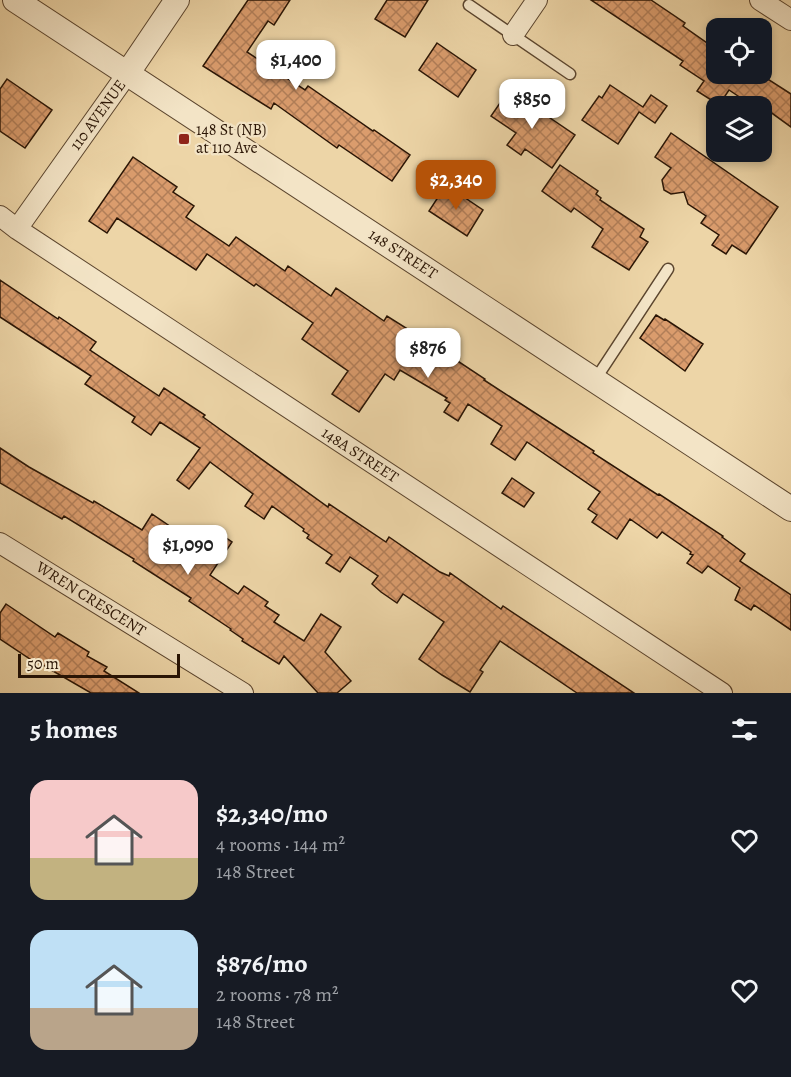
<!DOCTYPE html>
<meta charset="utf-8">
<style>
body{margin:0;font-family:Alegreya,serif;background:#20242c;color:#f1f3f6;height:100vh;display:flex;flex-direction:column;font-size:22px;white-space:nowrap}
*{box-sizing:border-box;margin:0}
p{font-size:20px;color:#9ea1a6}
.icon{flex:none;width:33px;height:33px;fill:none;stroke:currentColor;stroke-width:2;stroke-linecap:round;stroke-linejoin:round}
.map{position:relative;height:693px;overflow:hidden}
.drawer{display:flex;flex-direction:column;background:#171b24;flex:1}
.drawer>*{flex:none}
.fabs{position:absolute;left:706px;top:18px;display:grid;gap:12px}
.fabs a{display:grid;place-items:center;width:66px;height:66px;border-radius:12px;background:#171b24;box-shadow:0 3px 9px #0003;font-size:30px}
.scale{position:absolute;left:18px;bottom:15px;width:162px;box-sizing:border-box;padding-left:6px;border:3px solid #2a1505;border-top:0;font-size:16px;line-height:21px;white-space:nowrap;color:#2a1505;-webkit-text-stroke:4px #f3e4c6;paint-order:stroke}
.price{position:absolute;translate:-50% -51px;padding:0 14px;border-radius:12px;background:#fff;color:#222;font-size:20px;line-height:39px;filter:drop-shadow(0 2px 3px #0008)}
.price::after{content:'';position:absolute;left:50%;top:36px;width:18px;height:14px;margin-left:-9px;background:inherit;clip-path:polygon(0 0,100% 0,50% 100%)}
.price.active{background:#b45309;color:#fff}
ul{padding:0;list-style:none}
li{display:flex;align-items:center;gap:18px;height:150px;padding:0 30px}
li span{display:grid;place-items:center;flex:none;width:168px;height:120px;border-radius:18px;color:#555}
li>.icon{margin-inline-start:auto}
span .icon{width:72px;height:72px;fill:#fffc;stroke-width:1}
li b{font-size:26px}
h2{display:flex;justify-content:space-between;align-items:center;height:72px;padding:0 30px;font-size:26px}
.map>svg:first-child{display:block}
.building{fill:url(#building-cross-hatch);stroke:#2a1505;stroke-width:1.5}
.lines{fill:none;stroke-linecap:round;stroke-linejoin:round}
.service-casing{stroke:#5b452e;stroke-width:13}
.minor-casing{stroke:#5b452e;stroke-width:22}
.tertiary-casing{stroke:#5b452e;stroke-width:26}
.service{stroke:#f3e4c6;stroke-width:10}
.minor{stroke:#f3e4c6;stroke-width:20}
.tertiary{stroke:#f3e4c6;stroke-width:24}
.poi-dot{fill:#8f2418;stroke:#f3e4c6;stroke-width:2}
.labels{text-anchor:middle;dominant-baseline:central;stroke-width:4.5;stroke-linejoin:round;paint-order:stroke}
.street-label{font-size:16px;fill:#2a1505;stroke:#f3e4c6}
.poi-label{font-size:16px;fill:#2a1505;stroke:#f3e4c6;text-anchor:start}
</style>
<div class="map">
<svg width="791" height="693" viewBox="0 0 791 693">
<defs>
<pattern id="building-cross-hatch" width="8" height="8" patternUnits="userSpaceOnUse" patternTransform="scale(1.5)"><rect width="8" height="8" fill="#da9c6d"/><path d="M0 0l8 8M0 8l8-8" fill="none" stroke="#b17e58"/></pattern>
</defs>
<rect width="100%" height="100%" fill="#edd5a7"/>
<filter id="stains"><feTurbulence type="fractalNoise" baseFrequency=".00333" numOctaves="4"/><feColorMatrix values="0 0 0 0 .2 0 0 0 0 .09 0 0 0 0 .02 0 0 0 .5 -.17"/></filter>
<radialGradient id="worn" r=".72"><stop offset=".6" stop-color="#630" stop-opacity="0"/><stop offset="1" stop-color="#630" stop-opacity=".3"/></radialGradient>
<path class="building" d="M248,0H290L274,25L268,21L247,52L305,90L308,86L373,131L374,130L410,155L392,181L339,145L337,148L274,103L271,109L203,66Z
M387,0H428L405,37L375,19Z
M591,0H651L685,23L683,26L717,50V74H760L791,94V127L762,106L746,97L744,100L729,90L719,105L697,91L704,81L680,65L683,61Z
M437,43L476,70L458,97L419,70Z
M7,79L52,110L25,148L0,131V89Z
M610,85L643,107L651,95L667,106L655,123L639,112L618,144L582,120L599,96L602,98Z
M509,90L575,135L552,168L525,149L521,155L507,145L516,133L491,116Z
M671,133L778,207L746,254L732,245L726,254L712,245L719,235L701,223L706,216L688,204L684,192L671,194L664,190L662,180L671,168L655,157Z
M133,157L177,187L173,192L194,206L186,217L229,246L236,237L285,271L288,266L331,296L336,288L384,321L387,316L444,352L485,379L484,380L594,451L593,453L658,495L659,494L723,536L722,537L745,554L740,561L791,595V630L754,605L751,610L735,600L740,588L708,566L702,573L687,563L693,555L690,554L691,552L662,532L657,538L630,519L617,539L592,522L597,515L588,509L600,492L527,442L515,460L491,444L502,426L468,404L458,421L444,412L450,403L445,400L447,398L400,370L394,380L385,374L359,412L332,394L348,371L302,339L313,323L256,284L254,286L207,254L196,270L117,218L107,233L89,221Z
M560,165L598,191L596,194L601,198L600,200L644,229L640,237L648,242L629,270L592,247L603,229L574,208L571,212L542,191Z
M446,185L483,210L467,236L429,211Z
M0,280L58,319L59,317L96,342L90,350L159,396L164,388L205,415L203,417L328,507L329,504L386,542L389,537L440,572L449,576L450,573L501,609L503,606L634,693H577L500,641L480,670L483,672L470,692L442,675L419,659L444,622L403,594L397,603L381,592L372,584L378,576L350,557L340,572L326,563L332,555L307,538L309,535L303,531L304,529L272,506L264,519L245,506L253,494L210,462L189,489L177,480L200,448L160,422L151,435L132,422L135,417L85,384L91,376L0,317Z
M656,315L664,320L665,319L703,344L685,371L640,338Z
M0,448L29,467L93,503L94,501L142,530L152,514L171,527L162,541L195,562L216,531L232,542L210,575L238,594L244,586L268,602L265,606L279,615L274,622L304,641L321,614L341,627L325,652L351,681L337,693H318L284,656L279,664L242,641L243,639L230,630L231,629L189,601L191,598L133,561L134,559L64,516L62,519L0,483Z
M512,478L534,493L524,507L502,493Z
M6,604L55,637L58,633L89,652L87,656L107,667L104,671L139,693H91L34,660L33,661L0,639V613Z"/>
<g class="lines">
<g class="service-casing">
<path id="service" d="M469,5L570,74
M595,380L668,269"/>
</g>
<g class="minor-casing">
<path id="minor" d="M760,0L791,20
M513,35L537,0
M0,216L17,229L722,693
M17,229L127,74
M0,543L243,693"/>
</g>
<g class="tertiary-casing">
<path id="tertiary" d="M15,0L791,509
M127,74L177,0"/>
</g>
<use href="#service" class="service"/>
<use href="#minor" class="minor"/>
<use href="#tertiary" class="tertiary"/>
</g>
<rect class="poi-dot" x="178" y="133" width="12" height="12" rx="3"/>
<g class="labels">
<g class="street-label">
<text transform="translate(98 115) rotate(-54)">110 AVENUE</text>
<text transform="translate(403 254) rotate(33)">148 STREET</text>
<text transform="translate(360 455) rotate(33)">148A STREET</text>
<text transform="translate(91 599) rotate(32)">WREN CRESCENT</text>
</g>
<g class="poi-label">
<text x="196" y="130">148 St (NB)<tspan x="196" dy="18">at 110 Ave</tspan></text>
</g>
</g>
<rect width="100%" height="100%" filter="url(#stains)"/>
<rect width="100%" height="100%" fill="url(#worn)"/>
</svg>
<div class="fabs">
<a><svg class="icon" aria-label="locate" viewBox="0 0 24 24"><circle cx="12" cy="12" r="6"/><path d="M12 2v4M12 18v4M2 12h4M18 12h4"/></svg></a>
<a><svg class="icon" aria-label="layers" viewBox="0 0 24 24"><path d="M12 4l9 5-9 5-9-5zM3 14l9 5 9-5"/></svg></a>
</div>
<div class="scale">50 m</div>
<b class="price" style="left:296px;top:91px">$1,400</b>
<b class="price" style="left:532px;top:130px">$850</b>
<b class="price active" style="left:456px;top:211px">$2,340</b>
<b class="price" style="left:428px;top:379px">$876</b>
<b class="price" style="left:188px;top:576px">$1,090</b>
</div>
<section class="drawer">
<h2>5 homes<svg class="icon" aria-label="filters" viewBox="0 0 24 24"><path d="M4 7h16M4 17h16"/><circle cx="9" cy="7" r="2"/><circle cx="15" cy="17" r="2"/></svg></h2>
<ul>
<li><span style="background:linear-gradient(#f6c9c9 65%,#c2b280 0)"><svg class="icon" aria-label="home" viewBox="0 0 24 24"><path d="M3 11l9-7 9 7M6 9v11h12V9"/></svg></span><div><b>$2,340/mo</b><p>4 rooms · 144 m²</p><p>148 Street</p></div><svg class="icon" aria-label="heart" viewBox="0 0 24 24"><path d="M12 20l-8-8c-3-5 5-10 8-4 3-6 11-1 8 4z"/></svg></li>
<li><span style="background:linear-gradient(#bfe0f5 65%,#b9a48a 0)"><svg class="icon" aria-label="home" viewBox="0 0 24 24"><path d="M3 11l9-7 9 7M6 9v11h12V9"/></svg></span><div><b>$876/mo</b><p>2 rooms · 78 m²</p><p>148 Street</p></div><svg class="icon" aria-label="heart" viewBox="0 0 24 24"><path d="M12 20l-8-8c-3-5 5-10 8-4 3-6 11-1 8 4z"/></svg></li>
</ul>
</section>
